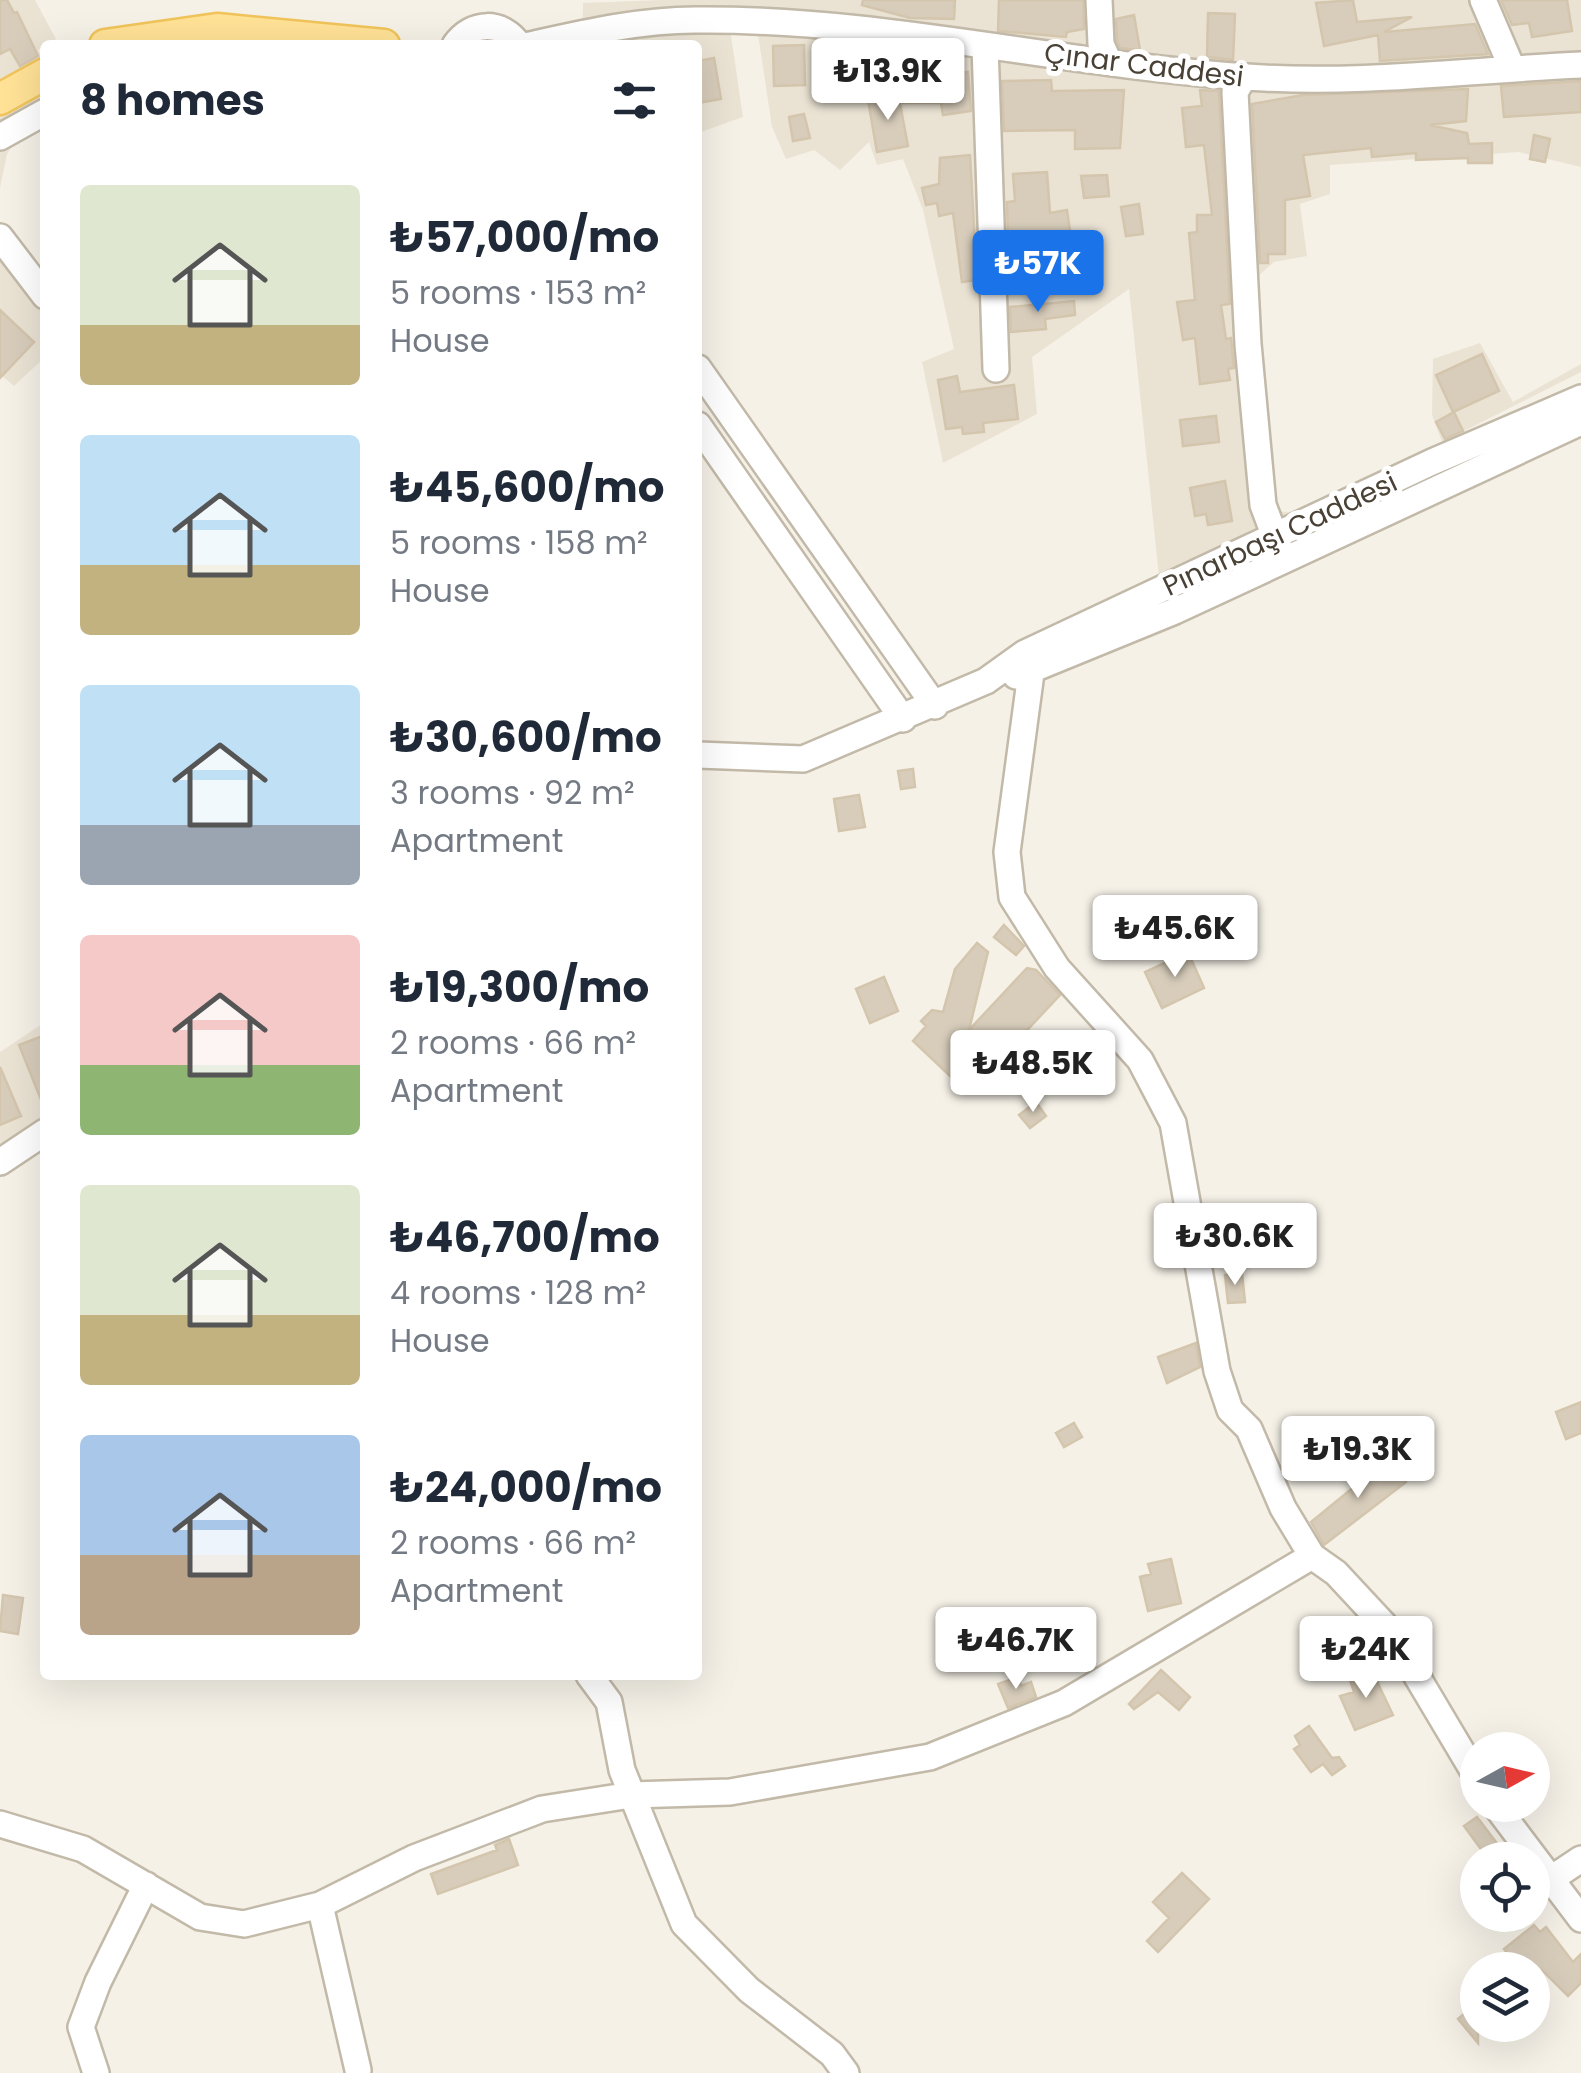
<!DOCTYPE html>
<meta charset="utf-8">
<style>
body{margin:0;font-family:Poppins,sans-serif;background:#f2f2f3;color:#1f2937;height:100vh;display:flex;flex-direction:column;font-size:38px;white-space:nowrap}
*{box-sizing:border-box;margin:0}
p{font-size:32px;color:#747a83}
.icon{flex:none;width:55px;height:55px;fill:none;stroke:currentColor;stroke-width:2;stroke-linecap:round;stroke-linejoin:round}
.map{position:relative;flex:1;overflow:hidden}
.side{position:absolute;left:40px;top:40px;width:662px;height:1640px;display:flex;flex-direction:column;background:#fff;border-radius:10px;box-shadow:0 10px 40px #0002}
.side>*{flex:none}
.needle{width:65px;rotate:82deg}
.fabs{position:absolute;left:1460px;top:1732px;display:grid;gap:20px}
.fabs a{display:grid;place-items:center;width:90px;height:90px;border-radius:50%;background:#fff;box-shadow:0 10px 40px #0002;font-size:50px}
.price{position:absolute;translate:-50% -85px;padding:0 22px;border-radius:10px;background:#fff;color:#222;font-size:32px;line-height:65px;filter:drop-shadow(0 2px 5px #0008)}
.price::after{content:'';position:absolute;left:50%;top:60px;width:30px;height:22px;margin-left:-15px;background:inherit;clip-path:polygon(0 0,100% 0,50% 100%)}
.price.current{background:#1a73e8;color:#fff}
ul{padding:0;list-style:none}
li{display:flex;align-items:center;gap:30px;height:250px;padding:0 40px}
li span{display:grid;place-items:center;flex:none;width:280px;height:200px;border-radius:10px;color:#555}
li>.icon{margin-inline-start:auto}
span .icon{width:120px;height:120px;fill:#fffc;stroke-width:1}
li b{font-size:42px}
h2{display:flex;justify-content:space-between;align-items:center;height:120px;padding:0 40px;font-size:42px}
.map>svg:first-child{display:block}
.residential{fill:#eae3d4}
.building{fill:#d8cdbb;stroke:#d4c5ad;stroke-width:2.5}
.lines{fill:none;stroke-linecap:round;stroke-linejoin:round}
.minor-casing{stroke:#c2b9a8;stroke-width:30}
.major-casing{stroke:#f0c45a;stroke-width:35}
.minor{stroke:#fff;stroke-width:25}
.major{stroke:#ffe296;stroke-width:30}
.labels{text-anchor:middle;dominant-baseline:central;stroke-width:10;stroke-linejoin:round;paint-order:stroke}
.street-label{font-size:28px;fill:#494135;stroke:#fff}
</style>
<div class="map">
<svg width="1581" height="2073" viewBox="0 0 1581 2073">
<rect width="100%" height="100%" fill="#f5f1e7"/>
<path class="residential" d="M0,0H35L56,39L38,50L45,64V106L32,115L7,154L0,188Z
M662,0H1581V167L1519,152L1330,165V194L1300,204L1307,256L1274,262L1256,278L1274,511L1289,512L1159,577L1129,289L1032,357L1037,414L943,463L922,362L954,349L923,210L903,159L877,165L869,142L840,170L814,150L786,159L772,127L757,28L730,29L743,117L698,133V45H582L583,3Z
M0,227L45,289V357L14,386L0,374Z
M1480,343L1513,402L1581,364V372L1442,442L1432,415L1433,359Z
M45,1022V1144L0,1172V1052Z"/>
<path class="building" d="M0,0H7L14,13L17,12L38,56L20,66L10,49L0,54Z
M863,0H955L954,19L910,18L862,5Z
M999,0H1083L1084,29L1067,32L1066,37L998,31Z
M1353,0L1357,22L1412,17L1384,32L1475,24L1488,54L1380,61L1378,35L1324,46L1316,3Z
M1501,0H1567L1572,31L1532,37L1529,23L1512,25Z
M1208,13L1235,14L1233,60L1207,57Z
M1134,15L1140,50L1120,48L1117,40L1116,19Z
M804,45L805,85L774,86L773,46Z
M714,58L721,99L698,103V61Z
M857,60L930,68V76L968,72L971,111L943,115L941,103H903L900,83L855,84Z
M1051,80L1052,91L1124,90L1120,148L1075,149V130L1004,131L1002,81Z
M1581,81V112L1504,117L1501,86Z
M1468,89L1466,121L1430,125L1467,133L1469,144L1492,143V163H1468V158L1416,160V153L1372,157L1371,148L1303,155L1310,196L1285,200V254H1268V263H1260L1252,104L1303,95Z
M1200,90L1219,91L1230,304L1221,305L1226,339L1231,338L1234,368L1228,369L1230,380L1200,384L1195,338L1183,340L1177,302L1195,300L1189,233L1197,232V215H1212L1204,145L1186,147L1182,108L1202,106Z
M898,93L908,146L877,152L868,100Z
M804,114L810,138L793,141L789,117Z
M1534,135L1550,139L1545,162L1530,159Z
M970,155L977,280L962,282L953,213L939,216L937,203L926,205L922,188L939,184L940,158Z
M1047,172L1050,213L1067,210L1070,231L1054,234L1055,247L1031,249L1033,271L1009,273L1007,202L1015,201L1013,174Z
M1107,175L1109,196L1084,198L1081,176Z
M1139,204L1143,234L1126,236L1121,207Z
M1074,301L1075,315L1045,319L1046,329L1011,332L1010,307Z
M0,310L34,342L0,378Z
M1482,354L1499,391L1453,412L1436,375Z
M957,376L960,392L1014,385L1018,419L983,423L984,432L963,434L962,427L946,429L938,380Z
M1454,412L1463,431L1445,439L1436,422Z
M1216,416L1219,442L1183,446L1180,420Z
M1225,481L1232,521L1208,525L1206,514L1195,516L1190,488Z
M913,769L915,787L901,789L898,771Z
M859,795L865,827L839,831L834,799Z
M1004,925L1024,946L1016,955L994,937Z
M977,943L988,952L969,1030L1027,968L1036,970L1060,995L968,1093L913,1041L926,1026L921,1021L932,1010L943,1012L955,969Z
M1188,952L1204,988L1162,1008L1145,972Z
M884,977L898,1011L870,1023L856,989Z
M45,1035V1107H44L19,1045Z
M0,1067L21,1116L0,1125Z
M1036,1102L1046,1116L1030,1128L1019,1115Z
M1242,1273L1245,1302L1228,1303L1225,1275Z
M1196,1343L1200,1367L1167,1383L1158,1357Z
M1581,1402V1433L1566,1439L1556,1412Z
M1074,1423L1082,1437L1064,1447L1056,1433Z
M1388,1459L1406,1482L1324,1545L1311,1522Z
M1171,1559L1181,1603L1148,1611L1140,1577L1151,1574L1148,1564Z
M3,1595L23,1598L18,1634L0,1631Z
M1371,1669L1393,1715L1355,1730L1340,1696L1354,1692L1349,1677Z
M1161,1670L1190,1697L1179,1710L1158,1692L1134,1709L1129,1704Z
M1018,1677L1021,1686L1031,1682L1036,1697L1008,1708L998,1684Z
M1309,1726L1332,1758L1339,1757L1345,1766L1332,1775L1323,1764L1311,1772L1294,1749L1300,1745L1295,1736Z
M1477,1817L1505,1854L1496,1860H1489L1464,1826Z
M509,1839L518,1865L438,1894L431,1874L497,1850L495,1845Z
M1182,1873L1209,1899L1158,1952L1147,1941L1169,1918L1153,1902Z
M1534,1925L1540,1932L1546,1927L1573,1962L1581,1954V1983L1568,1996L1542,1970H1493L1510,1957L1504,1949Z
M1478,2002V2043L1458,2019Z"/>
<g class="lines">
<g class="minor-casing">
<path id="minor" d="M1099,0L1101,44L1109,62
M1483,0L1512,68
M455,45C472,21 502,20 519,45
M530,45C584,33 640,20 695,20C881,18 1063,65 1247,77C1359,85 1470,70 1581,65
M985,46L996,369
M1244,77L1235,92L1248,344L1263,505L1280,550
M0,137L45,112
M0,237L45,296
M698,368L935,706
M698,425L903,719
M1025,653L1031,673L1007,852L1012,897L1057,968L1140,1060L1173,1123L1217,1371L1230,1410L1249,1429L1283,1508L1312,1556L1336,1573L1390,1631L1478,1779
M1016,676L1175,611L1581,422
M698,755L803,759L986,681L1025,653L1432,462L1581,398
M0,1162L45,1132
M589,1675L609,1702L622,1770L684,1924L749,1990L832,2054L846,2073
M1495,1805L1581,1919
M0,1824L83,1849L200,1917L244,1924L320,1905L414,1858L542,1809L631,1795L730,1792L930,1757L1064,1703L1312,1556
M1548,1881L1581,1859
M320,1905L358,2070
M96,2073L81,2027L98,1982L146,1885"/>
</g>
<g class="major-casing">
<path id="major" d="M105,45L217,29L384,45
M0,99L45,74"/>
</g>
<use href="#minor" class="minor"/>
<use href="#major" class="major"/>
</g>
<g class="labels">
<g class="street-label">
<text transform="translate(1144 65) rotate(7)">Çınar Caddesi</text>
<text transform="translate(1280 534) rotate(-25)">Pınarbaşı Caddesi</text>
</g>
</g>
</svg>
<div class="fabs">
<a><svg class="needle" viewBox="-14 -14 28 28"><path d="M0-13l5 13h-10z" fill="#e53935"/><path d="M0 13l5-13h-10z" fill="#747a83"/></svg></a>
<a><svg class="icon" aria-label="locate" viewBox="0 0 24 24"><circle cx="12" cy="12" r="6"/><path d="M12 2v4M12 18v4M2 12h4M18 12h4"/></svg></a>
<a><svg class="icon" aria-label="layers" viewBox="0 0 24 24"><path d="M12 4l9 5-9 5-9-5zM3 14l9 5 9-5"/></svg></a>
</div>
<b class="price" style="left:888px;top:123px">₺13.9K</b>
<b class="price current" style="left:1038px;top:315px">₺57K</b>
<b class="price" style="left:1175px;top:980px">₺45.6K</b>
<b class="price" style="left:1033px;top:1115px">₺48.5K</b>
<b class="price" style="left:1235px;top:1288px">₺30.6K</b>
<b class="price" style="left:1358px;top:1501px">₺19.3K</b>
<b class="price" style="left:1016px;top:1692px">₺46.7K</b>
<b class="price" style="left:1366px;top:1701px">₺24K</b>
<section class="side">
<h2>8 homes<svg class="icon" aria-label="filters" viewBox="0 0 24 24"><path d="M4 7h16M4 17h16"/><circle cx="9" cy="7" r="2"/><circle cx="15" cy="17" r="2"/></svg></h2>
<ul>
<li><span style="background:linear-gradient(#dfe7d0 70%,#c2b280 0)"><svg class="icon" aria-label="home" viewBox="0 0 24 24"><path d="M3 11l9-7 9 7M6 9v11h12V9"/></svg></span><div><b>₺57,000/mo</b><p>5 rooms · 153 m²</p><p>House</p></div></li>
<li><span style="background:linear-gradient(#bfe0f5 65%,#c2b280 0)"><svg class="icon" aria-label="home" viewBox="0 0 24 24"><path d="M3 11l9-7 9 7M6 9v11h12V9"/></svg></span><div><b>₺45,600/mo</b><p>5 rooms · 158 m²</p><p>House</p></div></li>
<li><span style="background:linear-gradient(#bfe0f5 70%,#9aa5b1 0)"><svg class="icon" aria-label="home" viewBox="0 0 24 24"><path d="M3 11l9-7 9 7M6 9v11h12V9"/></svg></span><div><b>₺30,600/mo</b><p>3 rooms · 92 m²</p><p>Apartment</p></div></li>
<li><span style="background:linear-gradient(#f6c9c9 65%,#8fb573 0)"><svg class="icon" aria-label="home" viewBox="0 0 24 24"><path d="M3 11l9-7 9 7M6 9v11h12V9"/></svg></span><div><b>₺19,300/mo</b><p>2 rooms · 66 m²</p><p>Apartment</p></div></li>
<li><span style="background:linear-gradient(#dfe7d0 65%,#c2b280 0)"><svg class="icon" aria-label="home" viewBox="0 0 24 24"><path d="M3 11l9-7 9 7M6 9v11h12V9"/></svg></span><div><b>₺46,700/mo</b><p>4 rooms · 128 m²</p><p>House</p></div></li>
<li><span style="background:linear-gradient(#a9c7e8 60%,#b9a48a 0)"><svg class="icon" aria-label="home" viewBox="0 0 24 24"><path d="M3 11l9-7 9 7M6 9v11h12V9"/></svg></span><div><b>₺24,000/mo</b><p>2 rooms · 66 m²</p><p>Apartment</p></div></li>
</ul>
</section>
</div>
